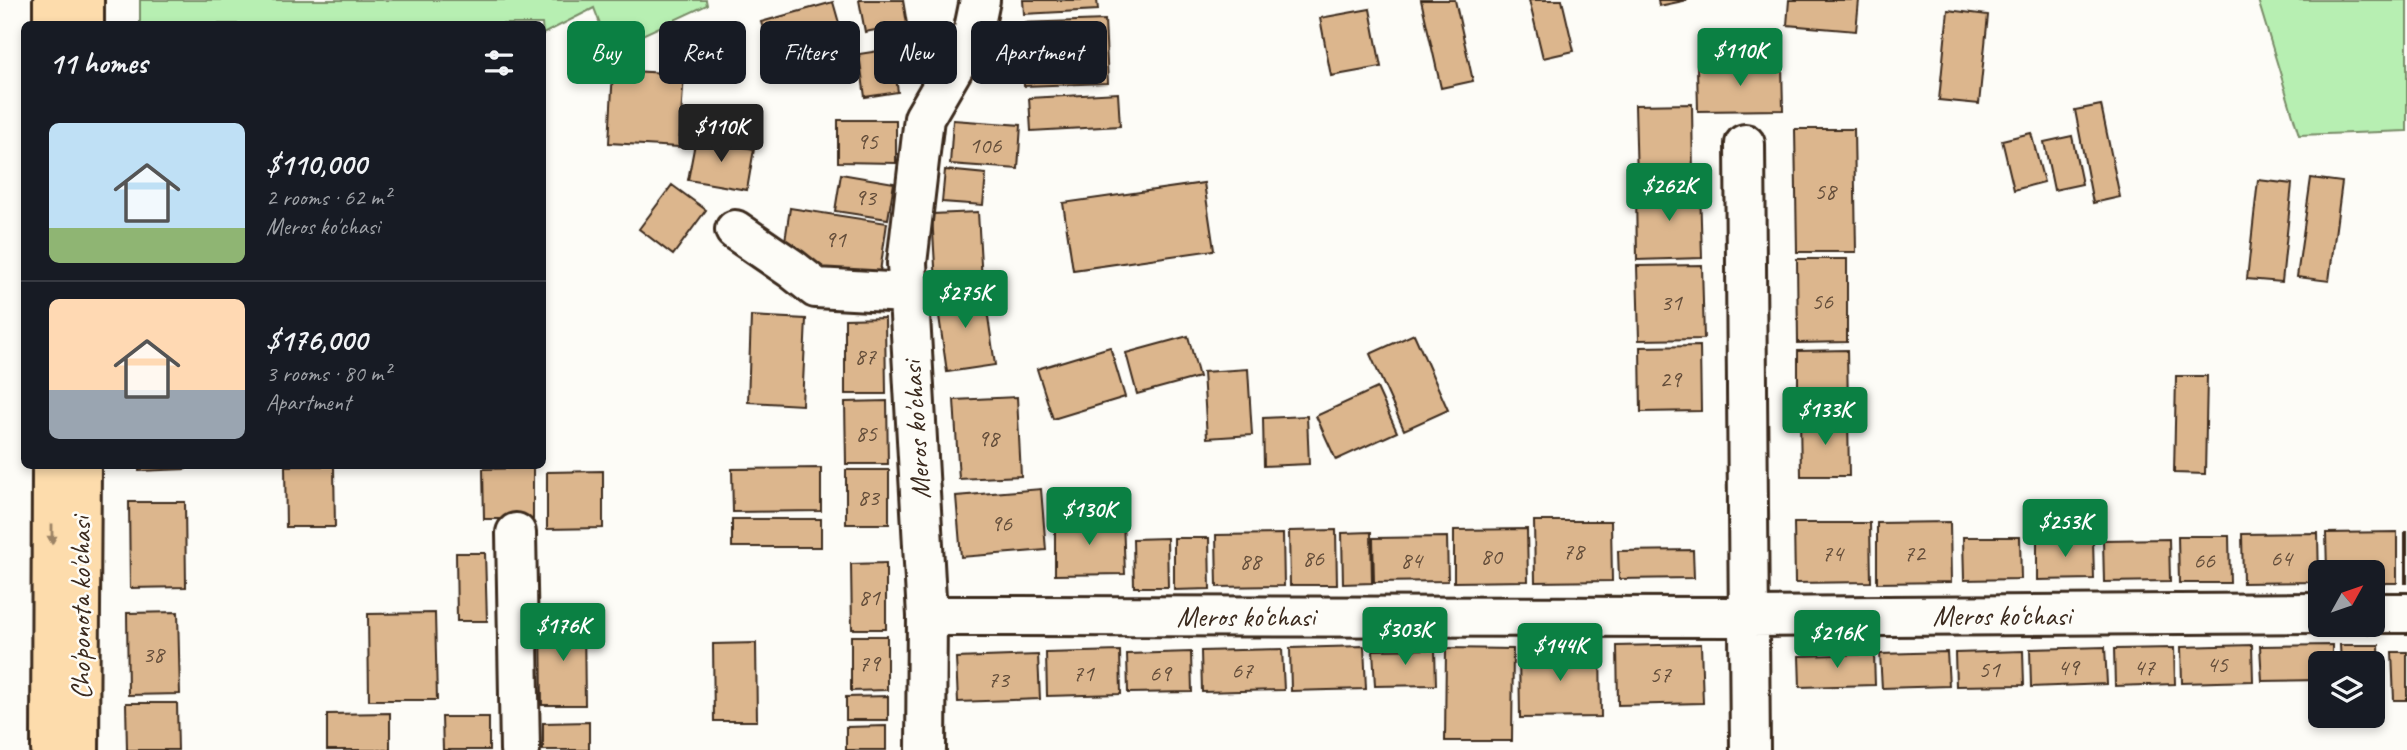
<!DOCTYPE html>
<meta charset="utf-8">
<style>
body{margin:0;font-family:Caveat,sans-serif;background:#242831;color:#f1f3f6;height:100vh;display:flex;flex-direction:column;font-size:26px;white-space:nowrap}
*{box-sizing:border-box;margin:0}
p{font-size:23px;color:#9ea1a6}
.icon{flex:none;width:38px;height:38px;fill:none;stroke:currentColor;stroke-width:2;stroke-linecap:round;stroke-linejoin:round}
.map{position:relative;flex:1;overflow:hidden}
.side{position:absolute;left:21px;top:21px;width:525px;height:448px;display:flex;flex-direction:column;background:#171b24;border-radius:10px;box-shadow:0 4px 10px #0003}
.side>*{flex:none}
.hud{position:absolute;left:567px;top:21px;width:665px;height:63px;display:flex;gap:14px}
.needle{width:46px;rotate:50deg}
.tools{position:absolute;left:2308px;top:560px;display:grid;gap:14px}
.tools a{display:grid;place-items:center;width:77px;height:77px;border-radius:10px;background:#171b24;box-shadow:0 4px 10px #0003;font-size:35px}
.price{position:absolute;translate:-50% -60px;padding:0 16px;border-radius:7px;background:#0b8043;color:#fff;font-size:23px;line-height:46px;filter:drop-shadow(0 2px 4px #0008)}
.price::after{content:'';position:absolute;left:50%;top:42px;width:21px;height:16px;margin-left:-10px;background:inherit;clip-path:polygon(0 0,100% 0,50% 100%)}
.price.current{background:#222;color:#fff}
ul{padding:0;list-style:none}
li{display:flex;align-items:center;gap:21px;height:175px;padding:0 28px}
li+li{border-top:2px solid #363941}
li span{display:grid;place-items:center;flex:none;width:196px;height:140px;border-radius:10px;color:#555}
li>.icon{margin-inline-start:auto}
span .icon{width:84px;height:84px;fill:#fffc;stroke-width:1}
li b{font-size:30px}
h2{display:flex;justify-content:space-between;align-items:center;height:84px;padding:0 28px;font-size:30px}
.pill{padding:0 24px;border-radius:10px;background:#171b24;box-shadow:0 4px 10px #0003;font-size:24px;line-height:63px}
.pill.current{background:#0b8043;color:#fff}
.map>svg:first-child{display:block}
.grass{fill:#b7efb2;stroke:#798c68;stroke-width:2}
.building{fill:#dcb68d;stroke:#3b2a1e;stroke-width:2}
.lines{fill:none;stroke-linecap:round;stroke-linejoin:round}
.minor-casing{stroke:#3b2a1e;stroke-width:44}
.major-casing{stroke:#3b2a1e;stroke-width:44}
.minor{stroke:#fdfcf7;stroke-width:38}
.major{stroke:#fddcac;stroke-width:38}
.oneway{fill:#9c8365}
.labels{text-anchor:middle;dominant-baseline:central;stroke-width:5;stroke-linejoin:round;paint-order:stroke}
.number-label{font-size:24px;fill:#634d3a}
.street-label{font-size:28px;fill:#3b2a1e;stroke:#fdfcf7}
</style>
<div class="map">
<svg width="2407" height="750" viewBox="0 0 2407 750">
<rect width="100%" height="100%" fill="#fdfcf7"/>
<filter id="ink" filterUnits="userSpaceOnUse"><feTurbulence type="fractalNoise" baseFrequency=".0143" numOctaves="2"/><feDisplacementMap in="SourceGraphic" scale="14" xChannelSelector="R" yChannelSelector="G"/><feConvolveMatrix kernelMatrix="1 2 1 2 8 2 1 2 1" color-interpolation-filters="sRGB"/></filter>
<g filter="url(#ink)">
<path class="grass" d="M140,0H706L707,5L610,50L594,8L543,34L542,24H140Z
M2258,0H2407V131L2299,135Z"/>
<path class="building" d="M859,0H903L907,24L865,32Z
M1023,0H1097L1098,10L1024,14Z
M1421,0H1455L1473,81L1441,88Z
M1529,0H1562L1574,51L1543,58Z
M1658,0H1688L1659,6Z
M1789,0H1859L1856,31L1787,25Z
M833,2L847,51L775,71L761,22Z
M1370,9L1381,67L1331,76L1320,18Z
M1948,10L1988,15L1979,104L1939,100Z
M1105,20L1108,83L1024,86L1021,23Z
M892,49L898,92L865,97L859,54Z
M1782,64L1783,110L1698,111L1697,66Z
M613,70L684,74L679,147L609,143Z
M1118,93L1120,126L1031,131L1029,98Z
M1692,104L1693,180L1637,181L1635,105Z
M2101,105L2120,197L2093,203L2075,110Z
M838,120H896V163L838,162Z
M953,120L1021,125L1018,169L950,164Z
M1795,129H1854L1856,252H1797Z
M2031,133L2044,182L2014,190L2002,140Z
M2072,136L2082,184L2054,190L2044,142Z
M696,138L754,149L747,190L688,180Z
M945,170L986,174L983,205L942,202Z
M841,174L894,183L888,219L835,211Z
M2311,178L2342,182L2329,281L2297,277Z
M2258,180L2292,184L2282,282L2247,279Z
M1204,183L1214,250L1073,270L1063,203Z
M672,185L706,210L673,255L639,229Z
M1700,187L1702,258L1637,260L1636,188Z
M790,208L887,223L878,286L809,275L783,254Z
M978,212L982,282L936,284L932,214Z
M1797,259H1847V342L1798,343Z
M1702,265L1704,339L1639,340L1637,266Z
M984,289L995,365L947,372L936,295Z
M751,316L806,319L802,405L748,402Z
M885,318L886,394H845V319Z
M1414,334L1448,410L1404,430L1370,354Z
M1188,336L1199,377L1137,394L1126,353Z
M1700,346L1701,411L1641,412L1640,347Z
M1110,347L1125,397L1053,419L1037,369Z
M1847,350L1848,408H1798V351Z
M1248,369L1252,435L1207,438L1203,372Z
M2176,376H2207L2205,474L2174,473Z
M1377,388L1397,432L1336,460L1316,416Z
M1017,397L1021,476L959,479L954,400Z
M887,401L888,464H846L845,402Z
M1307,416L1309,464L1264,466L1263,418Z
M1800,417H1848L1849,476H1801Z
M139,466H186V469L139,471Z
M285,466H334L335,527H286Z
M533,468V519H484L483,469Z
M821,468V511L733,512L732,469Z
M846,470H889V524H846Z
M603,471V528L547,529V472Z
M1041,489L1046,550L961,557L956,496Z
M129,502H185L186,587L130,588Z
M732,519H821V547H732Z
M1055,519H1123L1125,574L1055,575Z
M1534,521H1611L1612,581L1535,582Z
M1950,522L1951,582L1877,583V523Z
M1794,523H1870L1871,582L1795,583Z
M1527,529L1528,581L1454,582V530Z
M1336,530L1337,585H1290L1289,531Z
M1371,532L1372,583L1343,584L1342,533Z
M2397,532V583H2373V572H2327L2326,533Z
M2405,532H2407V583H2405Z
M2318,533L2319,582L2243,583L2242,534Z
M1283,534L1284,586L1217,587L1216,535Z
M2178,536H2229L2230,583H2179Z
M1447,537L1448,581L1374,582L1373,538Z
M1963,537H2020L2021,579L1964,580Z
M1167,538L1168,587H1134L1133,539Z
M1174,538H1209L1210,589L1174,590Z
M2037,539H2093L2094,579L2037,580Z
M2169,539L2170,581L2104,582L2103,540Z
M1693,550L1694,578L1619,579L1618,551Z
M456,553H485L487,621H457Z
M886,563V629H852L851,564Z
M178,612L180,694L128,695L127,613Z
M435,613L437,700H369L368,614Z
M541,621H584L585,705H542Z
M851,636H887V690L851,691Z
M756,643L757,721H714L713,644Z
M1701,644L1703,703L1618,705L1617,646Z
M2252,645L2253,681L2182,683L2181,647Z
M2332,645V663H2320V680L2262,681L2260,646Z
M2340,645H2379L2380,679H2373V663H2341Z
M1364,646L1366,689L1291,691L1290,648Z
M2105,647L2107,684L2031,687L2030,649Z
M1446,648L1513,649L1512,741H1445Z
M1600,648L1601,717L1520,718L1519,649Z
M2174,648L2175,684L2115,686L2114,649Z
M1282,649L1284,690L1202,692L1201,651Z
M1435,649L1436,685L1375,686L1373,650Z
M1120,651L1121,694L1047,696L1046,653Z
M2023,651L2024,685L1956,686L1955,653Z
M1191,652L1192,692L1128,693L1127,654Z
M1947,652L1949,686L1882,688L1880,654Z
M2392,652H2407V700H2394Z
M1874,654L1875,685L1800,687L1799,656Z
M1038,655L1040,699L958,702L956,658Z
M888,696V720H846V697Z
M126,703H177L178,750H127Z
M390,713V750H327V714Z
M442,717H489V750H443Z
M589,722V750H543V723Z
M886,726V750H846V727Z"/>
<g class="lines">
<g class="minor-casing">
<path id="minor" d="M1745,144L1750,750
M735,230L792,269L816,288L907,293
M516,533L520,750
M2373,613H2407
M927,616L1750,617L2320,613
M926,750L927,616L907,263L924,118L973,34L980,0"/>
</g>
<g class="major-casing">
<path id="major" d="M53,24V0
M84,24V0
M51,750L52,466
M79,750L81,466"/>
</g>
<use href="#minor" class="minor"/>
<use href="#major" class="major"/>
</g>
<defs><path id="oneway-solid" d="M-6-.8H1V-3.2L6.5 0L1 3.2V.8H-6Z" transform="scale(1.75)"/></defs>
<use class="oneway" href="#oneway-solid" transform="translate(52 534) rotate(90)"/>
</g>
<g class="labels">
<g class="number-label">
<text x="867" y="141">95</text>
<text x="985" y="145">106</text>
<text x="1825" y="191">58</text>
<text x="865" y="197">93</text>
<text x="835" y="239">91</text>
<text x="1822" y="301">56</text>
<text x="1671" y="302">31</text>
<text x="865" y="356">87</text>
<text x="1670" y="379">29</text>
<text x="866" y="433">85</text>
<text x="988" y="438">98</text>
<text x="868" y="497">83</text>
<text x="1001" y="523">96</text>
<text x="1573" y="551">78</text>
<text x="1832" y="553">74</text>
<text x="1914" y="553">72</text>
<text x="1491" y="556">80</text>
<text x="1313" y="558">86</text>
<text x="2281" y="558">64</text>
<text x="1411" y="560">84</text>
<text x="2204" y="560">66</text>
<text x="1250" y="561">88</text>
<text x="869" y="597">81</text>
<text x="153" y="654">38</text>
<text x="869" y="663">79</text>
<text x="2217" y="664">45</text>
<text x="2068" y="667">49</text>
<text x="2144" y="667">47</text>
<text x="1989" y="669">51</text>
<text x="1242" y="670">67</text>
<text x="1083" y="673">71</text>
<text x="1160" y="673">69</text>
<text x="1660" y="674">57</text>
<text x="998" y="679">73</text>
</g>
<g class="street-label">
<text transform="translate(916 430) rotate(-94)">Meros ko'chasi</text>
<text transform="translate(80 608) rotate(-90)">Cho'ponota ko'chasi</text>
<text x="2002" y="615">Meros ko‘chasi</text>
<text x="1246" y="616">Meros ko‘chasi</text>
</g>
</g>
</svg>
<div class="tools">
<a><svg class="needle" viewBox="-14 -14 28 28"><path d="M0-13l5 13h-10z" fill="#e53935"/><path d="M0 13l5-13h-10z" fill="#9ea1a6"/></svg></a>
<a><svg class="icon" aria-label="layers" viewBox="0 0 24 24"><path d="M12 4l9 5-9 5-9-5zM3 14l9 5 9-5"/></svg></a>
</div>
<b class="price" style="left:1740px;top:88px">$110K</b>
<b class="price current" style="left:721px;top:164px">$110K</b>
<b class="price" style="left:1669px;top:223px">$262K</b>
<b class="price" style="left:965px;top:330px">$275K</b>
<b class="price" style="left:1825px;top:447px">$133K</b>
<b class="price" style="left:1089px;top:547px">$130K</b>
<b class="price" style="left:2065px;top:559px">$253K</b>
<b class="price" style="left:563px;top:663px">$176K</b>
<b class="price" style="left:1405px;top:667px">$303K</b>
<b class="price" style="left:1837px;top:670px">$216K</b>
<b class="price" style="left:1560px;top:683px">$144K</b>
<div class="hud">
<a class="pill current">Buy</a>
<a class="pill">Rent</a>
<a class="pill">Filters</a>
<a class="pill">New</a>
<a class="pill">Apartment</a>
</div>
<section class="side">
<h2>11 homes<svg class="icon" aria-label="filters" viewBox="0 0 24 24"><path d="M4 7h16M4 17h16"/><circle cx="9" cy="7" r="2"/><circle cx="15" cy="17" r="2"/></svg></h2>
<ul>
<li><span style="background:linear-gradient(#bfe0f5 75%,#8fb573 0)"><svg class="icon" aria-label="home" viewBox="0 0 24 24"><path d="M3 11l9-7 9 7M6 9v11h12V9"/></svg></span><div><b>$110,000</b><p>2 rooms · 62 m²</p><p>Meros ko'chasi</p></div></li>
<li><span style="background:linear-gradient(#ffd9b3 65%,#9aa5b1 0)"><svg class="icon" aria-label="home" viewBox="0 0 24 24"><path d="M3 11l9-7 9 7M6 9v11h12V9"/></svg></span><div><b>$176,000</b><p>3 rooms · 80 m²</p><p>Apartment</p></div></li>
</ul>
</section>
</div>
